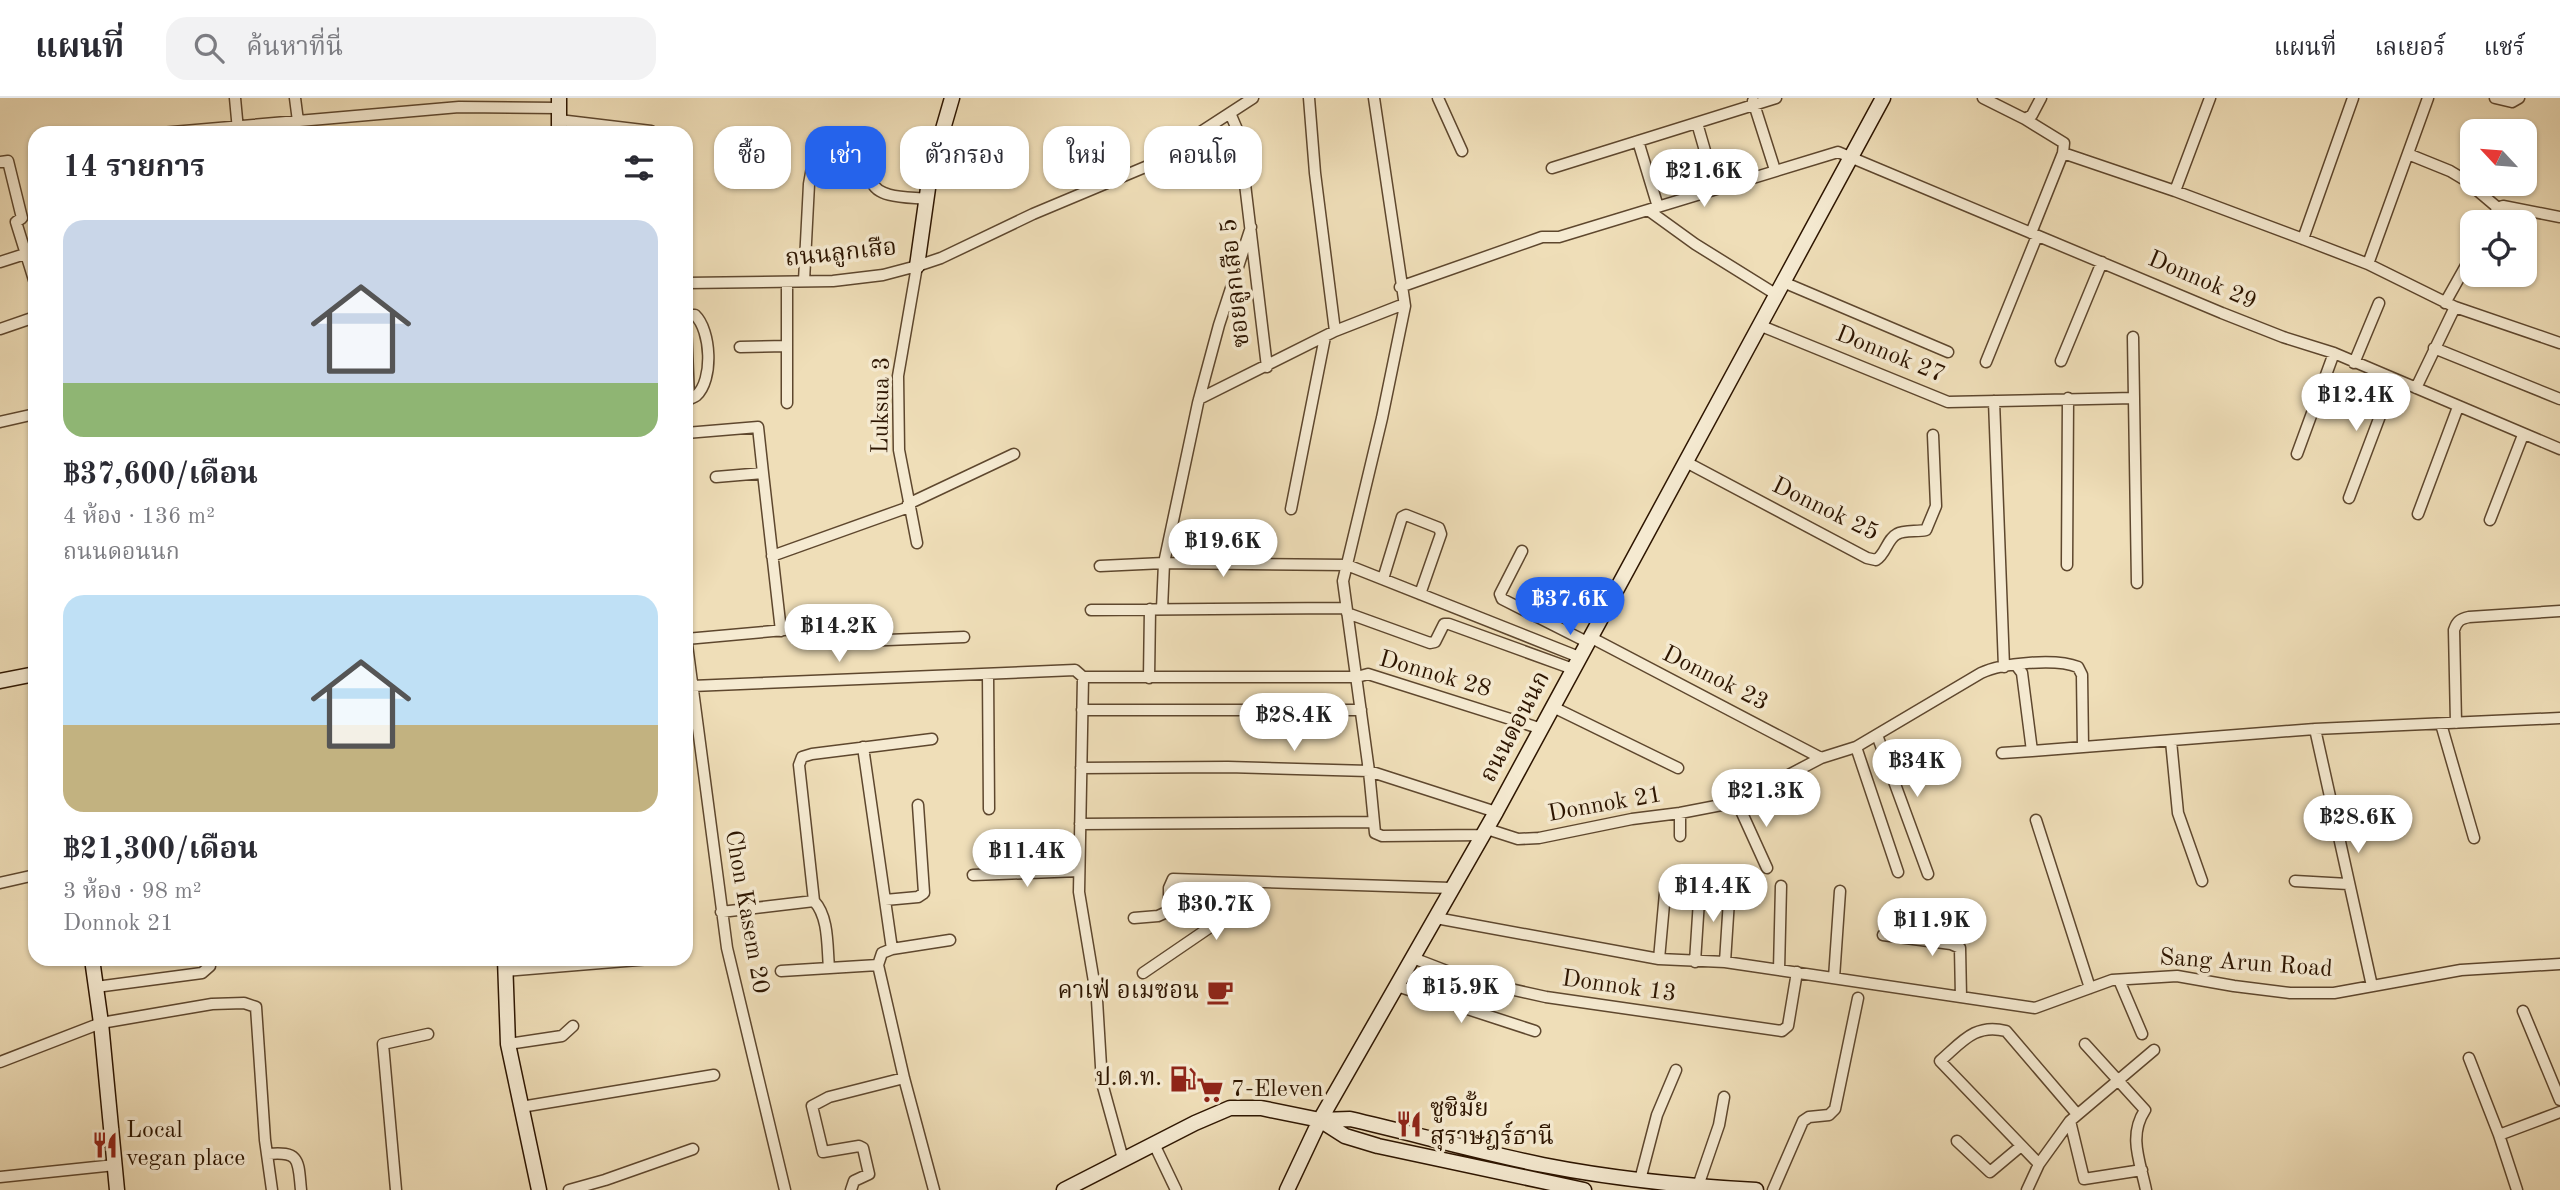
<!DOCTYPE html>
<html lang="th">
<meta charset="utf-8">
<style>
body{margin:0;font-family:"Old Standard TT","Noto Serif Thai",serif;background:#f2f2f3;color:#2b2b33;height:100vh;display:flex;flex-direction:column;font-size:26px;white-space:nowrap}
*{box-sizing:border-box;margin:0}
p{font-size:23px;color:#7c7c81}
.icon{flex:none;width:38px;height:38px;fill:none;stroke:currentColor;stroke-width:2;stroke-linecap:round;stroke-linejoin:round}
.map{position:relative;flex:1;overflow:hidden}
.side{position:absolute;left:28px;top:28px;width:665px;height:840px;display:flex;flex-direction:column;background:#fff;border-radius:21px;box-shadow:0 2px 5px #0004}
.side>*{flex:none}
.top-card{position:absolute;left:714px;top:28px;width:665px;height:63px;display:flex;gap:14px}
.needle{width:46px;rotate:296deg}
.buttons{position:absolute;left:2460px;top:21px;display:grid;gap:14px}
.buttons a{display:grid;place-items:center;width:77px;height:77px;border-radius:14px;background:#fff;box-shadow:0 2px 5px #0004;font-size:35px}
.price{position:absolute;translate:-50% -60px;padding:0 16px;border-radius:24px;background:#fff;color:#222;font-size:23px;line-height:46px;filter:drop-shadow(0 2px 4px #0008)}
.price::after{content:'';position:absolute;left:50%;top:42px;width:21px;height:16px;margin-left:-10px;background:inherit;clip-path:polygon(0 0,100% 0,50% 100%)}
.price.current{background:#2563eb;color:#fff}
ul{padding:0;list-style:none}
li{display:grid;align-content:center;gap:14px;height:371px;padding:0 35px}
li span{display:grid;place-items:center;height:217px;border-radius:21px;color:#555}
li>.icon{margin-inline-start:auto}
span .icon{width:126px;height:126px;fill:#fffc;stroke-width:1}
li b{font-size:30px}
h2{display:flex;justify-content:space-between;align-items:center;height:84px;padding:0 35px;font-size:30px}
.tag{padding:0 24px;border-radius:21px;background:#fff;box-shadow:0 2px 5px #0004;font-size:24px;line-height:63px}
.tag.current{background:#2563eb;color:#fff}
header{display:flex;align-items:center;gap:42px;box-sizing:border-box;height:98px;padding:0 35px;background:#fff;border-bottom:2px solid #e1e1e2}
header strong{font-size:33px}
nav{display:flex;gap:38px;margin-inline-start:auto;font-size:24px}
.search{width:490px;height:63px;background:#f2f2f3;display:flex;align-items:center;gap:18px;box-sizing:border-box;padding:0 24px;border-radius:21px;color:#7c7c81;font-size:26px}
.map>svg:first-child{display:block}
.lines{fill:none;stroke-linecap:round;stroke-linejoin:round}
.street-casing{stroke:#5e472e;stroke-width:13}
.secondary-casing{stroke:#2d1500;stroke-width:17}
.street{stroke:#f5ead1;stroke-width:10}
.secondary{stroke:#f5ead1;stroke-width:14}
.labels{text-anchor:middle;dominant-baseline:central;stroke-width:7;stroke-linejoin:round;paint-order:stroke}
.street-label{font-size:24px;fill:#2d1500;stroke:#f5ead1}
.poi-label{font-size:24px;fill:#2d1500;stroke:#f5ead1;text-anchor:start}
</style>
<header>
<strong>แผนที่</strong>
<div class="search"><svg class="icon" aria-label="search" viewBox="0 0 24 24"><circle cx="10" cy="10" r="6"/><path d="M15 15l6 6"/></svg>ค้นหาที่นี่</div>
<nav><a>แผนที่</a><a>เลเยอร์</a><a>แชร์</a></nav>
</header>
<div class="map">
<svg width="2560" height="1092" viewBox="0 0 2560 1092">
<rect width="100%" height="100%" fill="#efdeb8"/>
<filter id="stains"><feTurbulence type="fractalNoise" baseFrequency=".00286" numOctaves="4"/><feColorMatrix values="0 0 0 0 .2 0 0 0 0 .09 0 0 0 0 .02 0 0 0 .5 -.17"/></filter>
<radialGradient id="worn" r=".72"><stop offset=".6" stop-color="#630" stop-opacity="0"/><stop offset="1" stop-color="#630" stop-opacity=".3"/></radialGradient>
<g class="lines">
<g class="street-casing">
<path id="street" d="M235,0L238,32
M295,0L298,23
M1309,0L1315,75L1335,233
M1374,0L1405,208L1382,320L1343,483L1369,673L1375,735L1382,738L1483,737
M1438,0L1462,53
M1983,0L2025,21L2032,17L2041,0
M2495,0L2512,4L2519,0
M1753,3L1775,72
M1230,15L1239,36L1267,269
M2025,21L2064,45L2063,55
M559,22L651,33
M1697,25L1716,91
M161,35L459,9L558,10
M1638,43L1658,109
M2408,56L2450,73L2465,82L2498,110
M0,64L8,63L22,120L16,124L35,185
M1552,70L1776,0
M2175,93L2210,0
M1648,112L1695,146L1777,197
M2490,124L2498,110L2503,108L2560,119
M2031,135L2063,55L2175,93L2303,141L2368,166L2455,209L2560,245
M2303,141L2353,0
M0,164L25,156
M2368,166L2428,0
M804,183L809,86L813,64L819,61L863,63C870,70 868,76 872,84C878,101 911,99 926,101
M1783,184L1948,254
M686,185L833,183L883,177L917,168L941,160L1033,116L1150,67L1253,0
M1400,189L1542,139H1559L1838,54L2222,215L2283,239L2334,255L2560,351
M2445,205L2473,155
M686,217H695C711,232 714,282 696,298C695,299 687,302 686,302
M686,226L689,301
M1759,227L1948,304L2134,300
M0,231L35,219
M2133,239L2137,485
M740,249L787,248
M2434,250L2560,301
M2061,263L2102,164
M1986,264L2037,138
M2354,265L2379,205
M2416,290L2455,209
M1199,301L1335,233L1399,208H1405
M1994,303L2004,569
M787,305V184
M0,324L35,316
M686,335L758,329L763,375
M2297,356L2334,255
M1686,364L1867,460L1876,462C1886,456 1887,441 1897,436C1904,432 1917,434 1926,432L1936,408L1933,337
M716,379L763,375L781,533
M2349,400L2394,281
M908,406L1014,356
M1291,411L1325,239
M2418,416L2458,309
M2490,422L2523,337
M917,445L899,352L898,278L917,168
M1522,453L1500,496L1502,501L1587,544
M772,458L909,409
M2067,467L2068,300
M1100,468L1164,465L1347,467L1579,559
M1383,481L1402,419L1406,417L1439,430L1441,436L1420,496
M1162,511L1164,465L1198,305L1219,227L1251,129
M1091,512L1346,510
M1347,515L1430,545L1435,544L1444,526H1449L1573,571
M686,539L727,850L785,1092
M1590,539L1821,660
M686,541L829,528L836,544L964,539
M2016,567L2022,575L2032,653L2315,631L2560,620
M988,576L989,711
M1083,579L1079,794L1097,902L1102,985L1123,1061
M1149,580L1150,511
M692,588L1075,572L1083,579H1357L1368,576L1542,631
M1553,609L1678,670
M1082,612H1361
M2456,625L2454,532C2457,523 2460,521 2469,519L2560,513
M2441,626L2474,740
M2315,631L2372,888
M1877,637L1928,776
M2171,643L2178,715L2202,783
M863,649L892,851
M1856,649L1898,774
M2002,655L2032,653
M1081,670L1228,669L1369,673L1496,714
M1737,704L1767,770
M2036,722L2090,890
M1080,726L1372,724
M1487,731L1518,741L1539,740L1632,721L1680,715L1737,704L1821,660L1856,649L1981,575C2002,565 2056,560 2078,569L2082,577L2083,649
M1680,738V715
M973,777L1079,773
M2295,783L2348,786
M0,785L35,777
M885,802L918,799L924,795L918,707
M814,803C829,819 827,848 829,870
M721,814L814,803L799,667L802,659L812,656L932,641
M1134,820L1158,818L1169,813V790L1173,781L1451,790
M1436,820L1659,861L1725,864L2035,910L2112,882L2177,878L2234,888L2290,895H2334L2461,872L2560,866
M1883,837L1951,846L1960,850L1961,899
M1413,860L1470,882L1546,899L1782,933L1788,928L1797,874
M1659,861L1665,795
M1695,864L1700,787
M1725,864L1729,802
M1779,872L1781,788
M505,873L650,861
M781,873L878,867
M1143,875L1225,819L1230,811L1229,783
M1834,880L1840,793
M2119,882L2142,936
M1397,888L1535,933
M96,889L202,875L210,868L209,861
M2523,913L2560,1002
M508,946L562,938L573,928
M2085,946L2145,1012C2128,1038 2140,1063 2146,1092
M2469,960L2499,1037L2517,1092
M0,964L101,925L212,906L244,905L256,909L265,1042L272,1092
M521,1009L714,977
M2070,1023L2084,1081L2142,1072
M2499,1037L2560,1014
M1957,1043L1990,1074L2021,1048
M1154,1046L1176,1092
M268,1056C301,1053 298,1063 301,1092
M2039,1066L1940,963C1962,944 1975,925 2006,933L2077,1016
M0,1079L115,1067
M1640,1082L1657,1017L1676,972
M1698,1088L1719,1027L1724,999
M396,1092L383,946L428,936
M569,1092L605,1082L693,1051
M851,1092L854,1083L869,1076L863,1050L859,1048L823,1054L812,1008L829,999L904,980
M934,1092L904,980L878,867L882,855L892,851L950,842
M1773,1092L1803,1023L1809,1019L1829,1017L1835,1011L1858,900
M2027,1092L2039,1066L2070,1023L2154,952"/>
</g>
<g class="secondary-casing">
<path id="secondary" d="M559,35V0
M917,168L930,76L952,0
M0,583L35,576
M92,861L101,925L117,1092
M505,861L508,946L539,1092
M1320,1022L1345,1038L1378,1048L1584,1092
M1064,1092L1195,1025L1230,1010H1261L1320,1022L1350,1021C1415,1036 1479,1054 1543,1067C1614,1081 1685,1088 1756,1092
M1287,1092L1320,1022L1496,714L1883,0"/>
</g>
<use href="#street" class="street"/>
<use href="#secondary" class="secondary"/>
</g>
<defs>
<g id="cafe-bare" transform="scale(2.1)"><path d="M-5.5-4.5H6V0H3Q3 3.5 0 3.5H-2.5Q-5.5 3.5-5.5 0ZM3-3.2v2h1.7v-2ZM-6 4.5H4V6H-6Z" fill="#8f2418" stroke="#f5ead1" stroke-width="2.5" paint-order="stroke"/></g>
<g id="fuel-bare" transform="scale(2.1)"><path d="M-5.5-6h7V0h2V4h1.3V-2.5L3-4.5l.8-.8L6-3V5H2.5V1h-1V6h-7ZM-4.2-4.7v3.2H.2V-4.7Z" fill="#8f2418" stroke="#f5ead1" stroke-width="2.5" paint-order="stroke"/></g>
<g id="supermarket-bare" transform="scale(2.1)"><path d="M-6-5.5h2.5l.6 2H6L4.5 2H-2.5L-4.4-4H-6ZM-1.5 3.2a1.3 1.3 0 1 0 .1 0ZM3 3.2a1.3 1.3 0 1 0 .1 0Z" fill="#8f2418" stroke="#f5ead1" stroke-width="2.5" paint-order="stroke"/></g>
<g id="restaurant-bare" transform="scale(2.1)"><path d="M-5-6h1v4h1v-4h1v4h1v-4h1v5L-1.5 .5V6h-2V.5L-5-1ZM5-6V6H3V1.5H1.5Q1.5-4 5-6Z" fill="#8f2418" stroke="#f5ead1" stroke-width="2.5" paint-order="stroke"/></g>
</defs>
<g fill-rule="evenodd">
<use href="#cafe-bare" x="1220" y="894"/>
<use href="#fuel-bare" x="1183" y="981"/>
<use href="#supermarket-bare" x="1210" y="992"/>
<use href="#restaurant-bare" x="1409" y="1026"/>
<use href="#restaurant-bare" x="105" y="1047"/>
</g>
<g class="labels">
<g class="street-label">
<text transform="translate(841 156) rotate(-6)">ถนนลูกเสือ</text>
<text transform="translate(2202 183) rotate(23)">Donnok 29</text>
<text transform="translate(1236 185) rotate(-96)">ซอยลูกเสือ 5</text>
<text transform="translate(1890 257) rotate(22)">Donnok 27</text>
<text transform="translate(882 307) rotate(-89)">Luksua 3</text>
<text transform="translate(1825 412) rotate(26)">Donnok 25</text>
<text transform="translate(1435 577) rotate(16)">Donnok 28</text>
<text transform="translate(1715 581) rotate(27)">Donnok 23</text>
<text transform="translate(1516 629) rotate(-62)">ถนนดอนนก</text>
<text transform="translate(1605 707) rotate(-10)">Donnok 21</text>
<text transform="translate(746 814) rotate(80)">Chon Kasem 20</text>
<text transform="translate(2246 866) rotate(4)">Sang Arun Road</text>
<text transform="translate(1619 889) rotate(8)">Donnok 13</text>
</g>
<g class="poi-label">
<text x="1199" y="894" text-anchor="end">คาเฟ่ อเมซอน</text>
<text x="1162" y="981" text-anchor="end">ป.ต.ท.</text>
<text x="1231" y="992">7-Eleven</text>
<text x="1430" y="1012">ซูชิมั้ย<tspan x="1430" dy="28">สุราษฎร์ธานี</tspan></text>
<text x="126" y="1033">Local<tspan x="126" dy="28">vegan place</tspan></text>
</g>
</g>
<rect width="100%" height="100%" filter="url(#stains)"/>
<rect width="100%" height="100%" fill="url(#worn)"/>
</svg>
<div class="buttons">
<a><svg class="needle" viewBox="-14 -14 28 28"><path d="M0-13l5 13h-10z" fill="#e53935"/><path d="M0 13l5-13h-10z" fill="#7c7c81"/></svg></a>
<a><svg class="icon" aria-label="locate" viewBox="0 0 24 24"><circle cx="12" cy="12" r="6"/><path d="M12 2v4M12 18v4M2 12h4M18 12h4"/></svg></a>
</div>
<b class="price" style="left:1704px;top:111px">฿21.6K</b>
<b class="price" style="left:2356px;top:335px">฿12.4K</b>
<b class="price" style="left:1223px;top:481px">฿19.6K</b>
<b class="price current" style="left:1570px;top:539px">฿37.6K</b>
<b class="price" style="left:839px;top:566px">฿14.2K</b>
<b class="price" style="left:1294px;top:655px">฿28.4K</b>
<b class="price" style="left:1917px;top:701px">฿34K</b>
<b class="price" style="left:1766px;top:731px">฿21.3K</b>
<b class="price" style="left:2358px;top:757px">฿28.6K</b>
<b class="price" style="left:1027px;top:791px">฿11.4K</b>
<b class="price" style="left:1713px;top:826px">฿14.4K</b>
<b class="price" style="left:1216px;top:844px">฿30.7K</b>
<b class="price" style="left:1932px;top:860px">฿11.9K</b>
<b class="price" style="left:1461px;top:927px">฿15.9K</b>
<div class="top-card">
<a class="tag">ซื้อ</a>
<a class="tag current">เช่า</a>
<a class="tag">ตัวกรอง</a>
<a class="tag">ใหม่</a>
<a class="tag">คอนโด</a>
</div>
<section class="side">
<h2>14 รายการ<svg class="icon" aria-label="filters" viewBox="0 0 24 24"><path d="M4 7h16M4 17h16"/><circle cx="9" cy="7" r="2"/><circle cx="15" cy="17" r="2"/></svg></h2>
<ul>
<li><span style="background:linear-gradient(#c9d6e8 75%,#8fb573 0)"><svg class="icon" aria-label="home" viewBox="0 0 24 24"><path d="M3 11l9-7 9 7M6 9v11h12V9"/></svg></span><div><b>฿37,600/เดือน</b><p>4 ห้อง · 136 m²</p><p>ถนนดอนนก</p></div></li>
<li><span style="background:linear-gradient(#bfe0f5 60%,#c2b280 0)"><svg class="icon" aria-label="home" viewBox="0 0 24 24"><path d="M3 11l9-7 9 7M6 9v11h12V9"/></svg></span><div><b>฿21,300/เดือน</b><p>3 ห้อง · 98 m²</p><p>Donnok 21</p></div></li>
</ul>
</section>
</div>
